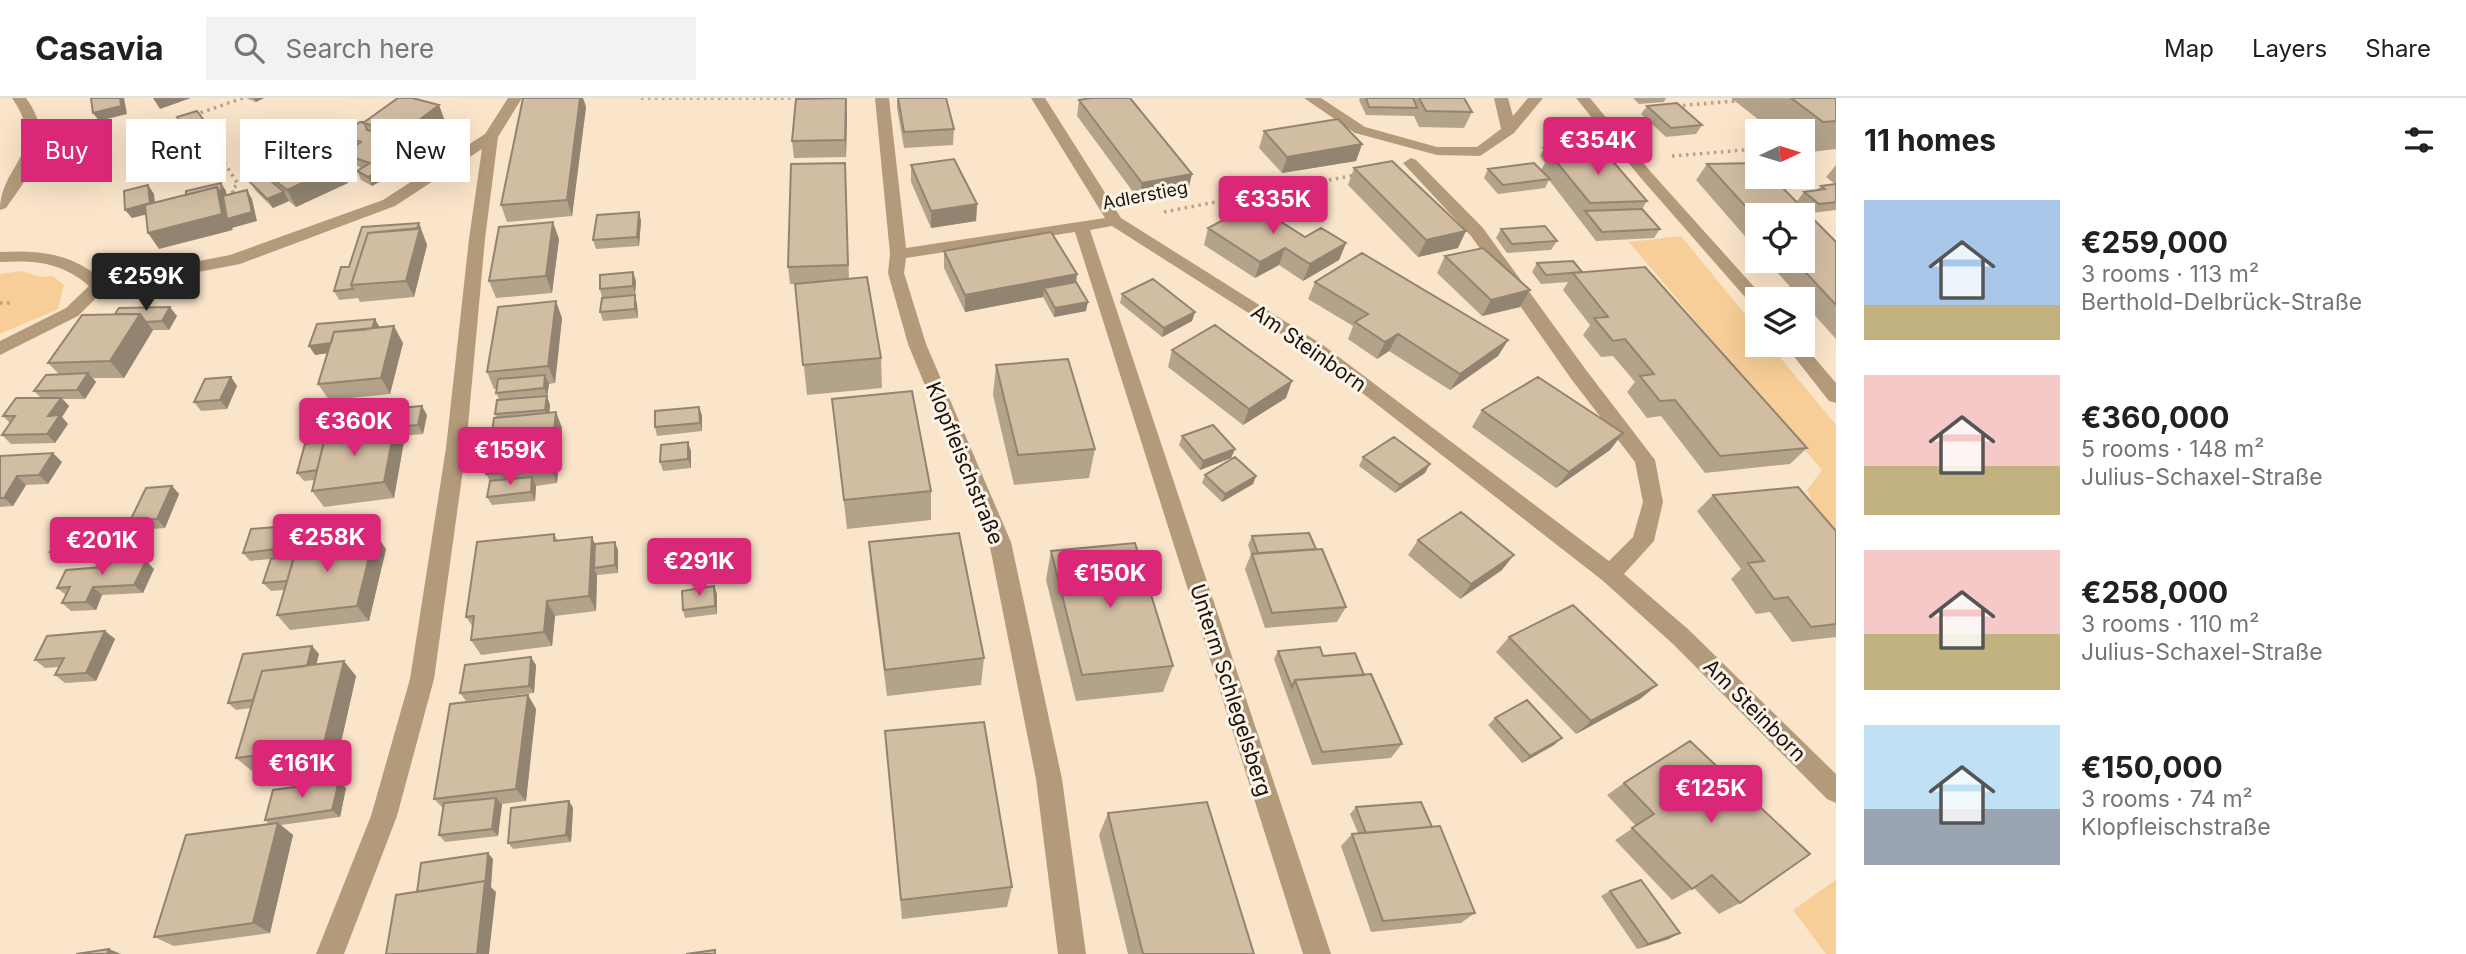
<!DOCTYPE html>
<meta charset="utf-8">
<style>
body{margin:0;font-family:Inter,sans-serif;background:#f2f2f2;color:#202124;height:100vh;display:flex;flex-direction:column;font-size:26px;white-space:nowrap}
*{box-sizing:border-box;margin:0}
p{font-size:23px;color:#757577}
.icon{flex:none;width:38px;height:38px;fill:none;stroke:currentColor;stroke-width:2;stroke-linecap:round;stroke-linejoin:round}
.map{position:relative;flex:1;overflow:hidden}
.side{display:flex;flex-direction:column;background:#fff;width:630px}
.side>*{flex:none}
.top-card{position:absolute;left:21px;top:21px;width:665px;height:63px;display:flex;gap:14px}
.needle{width:46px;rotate:86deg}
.buttons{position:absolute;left:1745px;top:21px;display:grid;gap:14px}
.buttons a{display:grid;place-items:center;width:70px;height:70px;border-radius:0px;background:#fff;box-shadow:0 7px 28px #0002;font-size:35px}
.price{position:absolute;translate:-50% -60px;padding:0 16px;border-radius:7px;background:#db2777;color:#fff;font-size:23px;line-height:46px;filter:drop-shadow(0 2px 4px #0008)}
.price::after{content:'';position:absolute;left:50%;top:42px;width:21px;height:16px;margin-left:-10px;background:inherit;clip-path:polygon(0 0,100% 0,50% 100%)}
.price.selected{background:#222;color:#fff}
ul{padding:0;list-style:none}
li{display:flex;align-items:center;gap:21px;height:175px;padding:0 28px}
li span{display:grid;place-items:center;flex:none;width:196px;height:140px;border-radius:0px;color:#555}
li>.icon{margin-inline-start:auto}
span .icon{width:84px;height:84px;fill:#fffc;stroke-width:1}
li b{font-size:30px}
h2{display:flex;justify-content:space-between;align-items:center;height:84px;padding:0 28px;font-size:30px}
.pill{padding:0 24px;border-radius:0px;background:#fff;box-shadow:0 7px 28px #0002;font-size:24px;line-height:63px}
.pill.selected{background:#db2777;color:#fff}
header{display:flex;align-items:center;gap:42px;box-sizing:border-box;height:98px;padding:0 35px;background:#fff;border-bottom:2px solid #e0e0e0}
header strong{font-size:33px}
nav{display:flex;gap:38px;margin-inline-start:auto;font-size:24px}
.search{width:490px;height:63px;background:#f2f2f2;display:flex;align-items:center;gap:18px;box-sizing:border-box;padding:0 24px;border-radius:0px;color:#757577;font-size:26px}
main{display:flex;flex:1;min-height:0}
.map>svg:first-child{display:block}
.green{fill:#f7ce98}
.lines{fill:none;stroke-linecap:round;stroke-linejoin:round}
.path{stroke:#b3a28d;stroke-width:3.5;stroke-dasharray:2.5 4.5;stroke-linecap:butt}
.minor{fill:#b39a7a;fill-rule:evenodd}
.wall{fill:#b4a38b}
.shaded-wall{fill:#928471}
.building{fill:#d1bda2;stroke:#928471;stroke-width:2}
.labels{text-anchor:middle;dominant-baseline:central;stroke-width:6;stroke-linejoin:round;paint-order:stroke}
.far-street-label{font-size:18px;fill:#1b140a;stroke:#fdf4e9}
.street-label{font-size:21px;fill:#1b140a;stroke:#fdf4e9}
</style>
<header>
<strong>Casavia</strong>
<div class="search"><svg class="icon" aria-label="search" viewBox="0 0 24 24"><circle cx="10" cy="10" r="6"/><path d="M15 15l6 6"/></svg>Search here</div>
<nav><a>Map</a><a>Layers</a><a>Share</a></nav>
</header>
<main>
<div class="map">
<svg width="1836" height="856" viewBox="0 0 1836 856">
<rect width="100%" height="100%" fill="#fae5ca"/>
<path class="green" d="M1681,138L1757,231V247H1770L1836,327V435L1814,409L1807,392L1822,372L1629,144Z
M21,173L41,179L53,178L64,187L58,211L0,236V176Z
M1836,782V856H1826L1793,812Z"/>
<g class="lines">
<path class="path" d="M641,0H813
M1676,8L1735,3
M194,17L243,0
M140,37L183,21
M209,41L238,86L232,91L235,101
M1672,58L1757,51
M1164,114L1355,77
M0,205H13"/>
<path class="minor" d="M12,0H26C57,42 32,74 6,110L0,112C0,66 50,55 12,0Z
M508,0H522L498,39L485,141L466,350L434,581L397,718L344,856H316L371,718L410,581L446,350L469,141L482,51L395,108L240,166L104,192L78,218L0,257V243L66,210L89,188C62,164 35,162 0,164V154C39,152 72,155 102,182L230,157L383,102L485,36Z
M875,0H889L906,150L1105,120L1031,0H1045L1121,120L1323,247L1609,463L1633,439L1643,404L1635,364L1572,282L1471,138L1403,65L1411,60L1416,62L1483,130L1586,272L1655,362L1663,404L1654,443L1624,476L1689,532L1836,676V705L1827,701L1673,546L1602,482L1311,255L1112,128L1090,132L1331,856H1303L1075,134L906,160L904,175L926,246L1011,444L1062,681L1086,856H1058L1036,681L989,444L908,246L888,175L890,156Z
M1304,0H1321L1365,29L1437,49H1477L1501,31L1494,0H1508L1513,18L1528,0H1543L1514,35L1480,58L1437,57L1355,35Z
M1576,0H1590L1650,73L1765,201H1757V208L1751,206L1640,79Z
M1802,245L1836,285V305L1829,303L1785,247Z"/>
</g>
<path class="wall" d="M246,0H264L256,4Z
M523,0H583L586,9L572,118L507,124L501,107Z
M897,0H946L954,31L953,47L904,50L897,10Z
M1360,0H1464L1472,14L1464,30L1419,29L1414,18L1366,17L1359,2Z
M1633,0H1666L1664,4L1639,6Z
M1731,0H1836V51L1802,55V33H1773Z
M1079,2L1188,93L1139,102L1077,18Z
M1647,8L1702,27L1696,36L1666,39L1641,16Z
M847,16L846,59L794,60L792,43Z
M445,23L393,63L395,64L399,73L372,88L361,82L357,73L362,70L348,64L343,56L354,49L346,46L342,37L364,24Z
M1561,30L1588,42L1585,48L1647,103L1642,111L1660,131L1654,140L1596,143L1549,82L1545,90L1498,96L1484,80L1488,71L1541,72L1545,65L1540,58L1544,50L1564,49L1556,39Z
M1264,33L1362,46L1356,63L1282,75L1259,50Z
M280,49L345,72L342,74L348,85L296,109L289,103L273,110L256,93L250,84L267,80L263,73L287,62Z
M845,65L849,181L881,260L882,290L807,297L795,186H790L788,169Z
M1707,66L1836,144V241L1802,203V201H1801L1767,163H1802L1757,117V152L1696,82Z
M911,67L977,106L976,123L931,130L911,84Z
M1836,67V112L1812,115L1797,103L1804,94L1817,92L1821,88L1835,86L1826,79Z
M1354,70L1458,150L1418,159L1348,87Z
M639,114L641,123L639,148L596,151L593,142Z
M1208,130L1305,139L1346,145L1339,162L1303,183L1279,167L1255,180L1204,147Z
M1501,131L1557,143L1551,152L1507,155L1496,140Z
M423,134L422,135L427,147L414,199L360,204L358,200L339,202L334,193L349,169Z
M559,141L552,195L496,200L489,183Z
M944,153L1077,176L1076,184L1086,213L1054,219L1043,199L965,214L944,170Z
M1445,158L1530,192L1520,209L1482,218L1437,175Z
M1537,165L1582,174L1807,350L1790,366L1705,375L1661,318L1647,320L1627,294L1635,284L1613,258L1601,259L1583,237L1590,227L1563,192L1568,184L1541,186L1532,174Z
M633,174L636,183L635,197L637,206L638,220L603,223L600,214L602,200L600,191Z
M1315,184L1508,242L1498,258L1450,292L1389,253L1377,261L1348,241L1353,228L1308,201Z
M1122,196L1195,214L1192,223L1162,239L1120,205Z
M82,217L177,218L169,232H153L124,280H93L96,284L85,301H63L69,308L62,319L68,326L55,345L11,346L2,337L10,325L3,318L41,300L34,293L59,276L48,265Z
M562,220L555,285L549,286L547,299L550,307L549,314H556L562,330L557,385L536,388L535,403L492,407L487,399L490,383L486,376L496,320L495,316L499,301L496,295L497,291H494L487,274Z
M380,230L403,245L390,296L329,302L318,286L328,255L315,257Z
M1172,252L1286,300L1243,327L1168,269Z
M996,267L1095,351L1089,380L1014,387L993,297Z
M231,279L237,288L227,311L201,313L194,304Z
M832,301L931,393V422L847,431Z
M699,309L702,318V333L657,338L655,329Z
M1482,312L1623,335L1610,352L1556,390L1472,329Z
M427,317L423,336L401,338L404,343L394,400L324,409L312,393L315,382L304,383L297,375L324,343L376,329Z
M1182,338L1235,351L1231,360L1200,372L1179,347Z
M691,353V370L663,373L660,364Z
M0,358L62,364L48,386L26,387L13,408L0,409Z
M1363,359L1425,375L1395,395L1359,368Z
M1205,377L1256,378L1253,386L1222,404L1202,385Z
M172,388L179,396L165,430L138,432L130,423Z
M1713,397L1836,433V539L1792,544L1770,514L1756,516L1731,481L1741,471L1697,413Z
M301,427L307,435L305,443L386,451L369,523L290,532L277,517L284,492L271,493L263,485L271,461L250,463L243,455Z
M91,435L100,443L91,460L59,462L50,454Z
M554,436L558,443L592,439L595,446L618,452V475L597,477L596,513L555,518L552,548L481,557L471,542L473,529L466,519Z
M1252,438L1316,451L1346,509L1337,524L1265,530L1245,471L1251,456L1248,447Z
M1418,442L1502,472L1460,501L1408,457Z
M869,444L984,560L981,587L887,598L871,473Z
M1051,453L1173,568L1163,594L1076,603L1046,482Z
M150,462L148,465L154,471L143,495L102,497L96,512L71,513L62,505L66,497L57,490L103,469Z
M714,488L717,496V516L685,520L683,512Z
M105,533L115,541L96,583L65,585L55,577L59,569L45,570L35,562Z
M1509,539L1657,587L1640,601L1576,636L1496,554Z
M1278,553L1323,558L1364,577L1402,646L1391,660L1312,667L1274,561Z
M319,556L316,567L356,578L337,662L252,673L236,660L251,610L236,612L228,605Z
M536,567L534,595L466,603L460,595Z
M528,597L536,611L526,703L502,706L498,738L445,744L439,737L443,710L434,701Z
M1495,620L1562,640L1554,647L1522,665L1488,627Z
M885,633L1012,789L1007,809L902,821Z
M1624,685L1740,805L1719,816L1694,790L1672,802L1615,742L1636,728L1607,697Z
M346,690L340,719L281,727L293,737L270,835L174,848L154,839L269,726L265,722Z
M569,703L573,710L571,744L513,751L508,745Z
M1356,709L1432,729L1475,815L1461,825L1371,834L1341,748L1352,736L1358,735L1350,716Z
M1108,715L1254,856H1128L1099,737Z
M1610,793L1669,841L1637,851L1601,798Z"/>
<path class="shaded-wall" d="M120,0H124L127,16L99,23L93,15Z
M153,0H191L160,11Z
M254,0H264L256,4Z
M580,0H583L586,9L572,118L567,102Z
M846,0L847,16L846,59L845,42Z
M439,7L445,23L388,67L384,58L405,43L402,35Z
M203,21L208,30L189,37L184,28Z
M1362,46L1356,63L1282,75L1287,59Z
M161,47L167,56L168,69L141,75L135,66Z
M336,56L345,72L342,74L348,85L296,109L287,92L328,60Z
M395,64L399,73L372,88L368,79Z
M1192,76L1188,93L1139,102L1142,85Z
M221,85L226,93L228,106L247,92L252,101L257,123L232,130L233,132L159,151L148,135L217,89Z
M148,87L154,96L156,114L132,120L125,112Z
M284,94L289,103L273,110L267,101Z
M977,106L976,123L931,130V113Z
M639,114L641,123L639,148L637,139Z
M553,124L559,141L552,195L546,178Z
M419,125L427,147L414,199L406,183L414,139Z
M1466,133L1458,150L1418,159L1426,142Z
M1346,145L1339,162L1303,183L1310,166Z
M1285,150L1279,167L1255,180L1260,164Z
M633,174L636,183L635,197L633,188Z
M1077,176L1075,193L1044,190L1043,199L965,214V197Z
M1530,192L1520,209L1482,218L1491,202Z
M635,197L637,206L638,220L635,211Z
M556,203L562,220L555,285L548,268Z
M1088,204L1086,213L1054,219L1055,210Z
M170,209L177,218L169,232L162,223Z
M1195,214L1192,223L1162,239L1164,230Z
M140,216L153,232L124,280L110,263Z
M375,221L380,230L374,248L315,257L309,248Z
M394,228L403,245L390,296L381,280Z
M1398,236L1389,253L1377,261L1385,244Z
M1508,242L1498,258L1450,292L1460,276Z
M88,275L96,284L85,301L77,292Z
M545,277L549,286L547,299L550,307L549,321L545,312L547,298L544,290Z
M231,279L237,288L227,311L220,302Z
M1292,283L1286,300L1243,327L1249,311Z
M61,300L69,308L62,319L68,326L55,345L47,336L48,318Z
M422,308L427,317L423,336L418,327Z
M699,309L702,318V333L700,325Z
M556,314L562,330L557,385L550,369Z
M395,327L404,343L394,400L384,384Z
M1623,335L1610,352L1556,390L1569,374Z
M688,344L691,353V370L688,361Z
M1235,351L1231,360L1200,372L1203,363Z
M53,355L62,364L48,386L39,377Z
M1430,366L1425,375L1395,395L1400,387Z
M17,378L26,387L13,408L4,400Z
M1256,378L1253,386L1222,404L1225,396Z
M532,379L536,388L535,403L531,394Z
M172,388L179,396L165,430L157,421Z
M301,427L307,435L300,458L293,449Z
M91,435L100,443L91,460L82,452Z
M375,435L386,451L369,523L357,508Z
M592,439L598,454L594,470L597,477L596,513L589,498Z
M615,444L618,452V475L615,467Z
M141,454L150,462L148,465L154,471L143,495L134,487L136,464Z
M1514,457L1502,472L1460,501L1471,486Z
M714,488L717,496V516L715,508Z
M93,489L102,497L96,512L86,504Z
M547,503L555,518L552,548L544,534Z
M105,533L115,541L96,583L86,575Z
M312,548L319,556L312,583L305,575Z
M531,559L536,567L534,595L529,588Z
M344,563L356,578L337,662L323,649Z
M1657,587L1640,601L1576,636L1591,623Z
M528,597L536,611L526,703L516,691Z
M1562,640L1554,647L1522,665L1530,658Z
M339,683L346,690L340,719L332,712Z
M496,700L502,706L498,738L492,731Z
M569,703L573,710L571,744L566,737Z
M278,725L293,737L270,835L253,825Z
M488,755L493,761L491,789L496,794L489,856H477Z
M1680,835L1669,841L1637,851L1648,846Z
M109,851L121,856H107Z"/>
<path class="building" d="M91,0H120L121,8L93,15Z
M398,0H412L439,7L402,35L363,25Z
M523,0H580L567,102L501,107Z
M846,0L845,42L792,43L796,1Z
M898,0H946L954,31L904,34Z
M1091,0H1130L1192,76L1142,85L1079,2Z
M1366,0H1413L1417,10L1369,9Z
M1419,0H1464L1472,14L1426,13Z
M1791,0H1836V23L1823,24Z
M1677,5L1702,27L1671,30L1647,8Z
M197,13L203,21L184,28L177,19Z
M1338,21L1362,46L1287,59L1264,33Z
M360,24H364L367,32L405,43L384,58L395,64L368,79L357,73L370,65L343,56L361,44L342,37Z
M1577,29L1588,42L1572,43L1561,30Z
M310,36L336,56L328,60L339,68L287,92L263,73L293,59L280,49Z
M161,47L162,60L135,66V53Z
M1596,48L1601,54L1550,56L1544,50Z
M1604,53L1647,103L1590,105L1550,56Z
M954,61L977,106L931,113L911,67Z
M1392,63L1466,133L1426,142L1354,70Z
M845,65L848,167L788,169L791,66Z
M1534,65L1550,81L1503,87L1488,71Z
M1757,65V79H1772L1836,144V207L1795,163H1802V117H1757V121L1707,66Z
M265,78L284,94L267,101L250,84Z
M221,85L222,97L217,89L186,97V93Z
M1836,86V104L1819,106L1804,94L1825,91L1821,88Z
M148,87L150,105L125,112L124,93Z
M217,89L222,116L148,135L145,107Z
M247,92L252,114L227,121L223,98Z
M1253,106L1305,139L1321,130L1346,145L1310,166L1285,150L1260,164L1208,130Z
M1642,111L1660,131L1602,134L1585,113Z
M639,114L637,139L593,142L597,117Z
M553,124L546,178L489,183L499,129Z
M419,125L417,131L368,135L351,187L353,191L334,193L341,169H349L362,129Z
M1545,128L1557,143L1512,146L1501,131Z
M420,130L406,183L351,187L368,135Z
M1051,134L1077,176L965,197L944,153Z
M1483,150L1530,192L1491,202L1445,158Z
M1362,155L1508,242L1460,276L1398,236L1385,244L1355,224L1368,216L1315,184Z
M1573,163L1582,174L1546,177L1537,165Z
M1645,169L1807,350L1720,358L1675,302L1660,303L1640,278L1654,276L1625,241L1613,243L1603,231L1594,220L1608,219L1573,175Z
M633,174V188L600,191V177Z
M867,179L881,260L803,267L795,186Z
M1153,181L1195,214L1164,230L1122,196Z
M1076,184L1088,204L1055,210L1044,190Z
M635,197V211L600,214L602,200Z
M556,203L548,268L487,274L498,209Z
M170,209L162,223L146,224L140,216H115L119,210Z
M140,216L110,263L48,265L82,217Z
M375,221L372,231L334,234L331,245L309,248L317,226Z
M1215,227L1292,283L1249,311L1172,252Z
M394,228L381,280L318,286L334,234Z
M1068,261L1095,351L1018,357L996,267Z
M88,275L77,292L34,293L46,277Z
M545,277L544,290L496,295L498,281Z
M231,279L220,302L194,304L205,281Z
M1538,279L1623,335L1569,374L1482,312Z
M912,293L931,393L844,402L832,301Z
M547,298L545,312L495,316L497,302Z
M16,300H61L48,318L60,317L47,336L2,337L15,318H3Z
M422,308L418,327L396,329L395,327L376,329L381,312Z
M699,309L700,325L655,329V313Z
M556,314L550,369L486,376L494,320Z
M395,327L384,384L312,393L326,335Z
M1213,327L1235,351L1203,363L1182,338Z
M1394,339L1430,366L1400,387L1363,359Z
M324,343L317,372L297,375L305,346Z
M688,344V361L660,364L661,347Z
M53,355L39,377L17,378L4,400H0V358Z
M1235,359L1256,378L1225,396L1205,377Z
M532,379L531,394L487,399L490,383Z
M172,388L157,421L130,423L146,390Z
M1798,389L1836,433V526L1811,529L1788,499L1774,501L1748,465L1764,463L1713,397Z
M1461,414L1514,457L1471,486L1418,442Z
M301,427L293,449L243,455L251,431Z
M91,435L82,452L50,454L59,437Z
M375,435L357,508L277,517L299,443Z
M959,435L984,560L885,572L869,444Z
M1309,435L1316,451L1258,455L1252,438Z
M554,436V443L592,439L589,498L547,503L544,534L471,542L474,518L466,519L477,444Z
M615,444V467L594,470L595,446Z
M1135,445L1173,568L1082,577L1051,453Z
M1322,451L1346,509L1272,515L1252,456Z
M141,454L136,464L146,463L134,487L93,489L86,504L62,505L70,489L57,490L66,472L103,469L110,466L116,455Z
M294,458L287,483L263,485L271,461Z
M714,488L715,508L683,512L682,493Z
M1573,507L1657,587L1591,623L1509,539Z
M105,533L86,575L55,577L64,560L35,562L47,538Z
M312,548L307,568L262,573L253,602L228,605L243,556Z
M1320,549L1323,558L1355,555L1364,577L1295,582L1292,589L1278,553Z
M531,559L529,588L460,595L465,567Z
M344,563L323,649L236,660L262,573Z
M1371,576L1402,646L1322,654L1295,582Z
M528,597L516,691L434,701L450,606Z
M1527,602L1562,640L1530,658L1495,620Z
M984,624L1012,789L901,802L885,633Z
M1690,643L1810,756L1740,805L1712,777L1692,791L1632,730L1654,716L1624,685Z
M339,683L332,712L265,722L273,692Z
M496,700L492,731L439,737L444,705Z
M569,703L566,737L508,745L511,710Z
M1207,704L1254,856H1143L1108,715Z
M1421,704L1432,729L1366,735L1356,709Z
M278,725L253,825L154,839L186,737Z
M1440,728L1475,815L1383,823L1352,736Z
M488,755L485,789V783L417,794L421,765Z
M1641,782L1680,835L1648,846L1610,793Z
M485,783L477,856H386L396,797Z
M109,851L107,856H76Z
M715,852V856H686Z"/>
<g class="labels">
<g class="far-street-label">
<text transform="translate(1145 97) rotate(-11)">Adlerstieg</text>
</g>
<g class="street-label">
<text transform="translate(1309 250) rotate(35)">Am Steinborn</text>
<text transform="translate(965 365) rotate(68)">Klopfleischstraße</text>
<text transform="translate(1231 592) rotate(72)">Unterm Schlegelsberg</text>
<text transform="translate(1755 612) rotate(45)">Am Steinborn</text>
</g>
</g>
</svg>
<div class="buttons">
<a><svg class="needle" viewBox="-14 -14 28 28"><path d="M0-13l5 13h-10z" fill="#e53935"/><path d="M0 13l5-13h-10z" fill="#757577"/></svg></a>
<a><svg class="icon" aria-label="locate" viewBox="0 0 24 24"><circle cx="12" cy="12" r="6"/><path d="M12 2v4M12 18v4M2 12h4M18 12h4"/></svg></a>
<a><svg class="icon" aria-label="layers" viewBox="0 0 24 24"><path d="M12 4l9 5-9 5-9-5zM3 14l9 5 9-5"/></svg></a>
</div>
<b class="price" style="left:1598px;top:79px">€354K</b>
<b class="price" style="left:1273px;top:138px">€335K</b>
<b class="price selected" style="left:146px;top:215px">€259K</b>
<b class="price" style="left:354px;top:360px">€360K</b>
<b class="price" style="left:510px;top:389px">€159K</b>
<b class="price" style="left:327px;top:476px">€258K</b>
<b class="price" style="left:102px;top:479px">€201K</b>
<b class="price" style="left:699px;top:500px">€291K</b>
<b class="price" style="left:1110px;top:512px">€150K</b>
<b class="price" style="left:302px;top:702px">€161K</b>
<b class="price" style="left:1711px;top:727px">€125K</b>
<div class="top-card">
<a class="pill selected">Buy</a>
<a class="pill">Rent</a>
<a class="pill">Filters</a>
<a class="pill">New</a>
</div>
</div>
<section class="side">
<h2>11 homes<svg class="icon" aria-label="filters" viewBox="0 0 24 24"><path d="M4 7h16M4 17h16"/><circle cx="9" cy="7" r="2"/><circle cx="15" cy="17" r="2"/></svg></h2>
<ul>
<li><span style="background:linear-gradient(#a9c7e8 75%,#c2b280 0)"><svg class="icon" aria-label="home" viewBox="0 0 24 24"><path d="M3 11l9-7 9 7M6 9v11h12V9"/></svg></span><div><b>€259,000</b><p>3 rooms · 113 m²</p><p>Berthold-Delbrück-Straße</p></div></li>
<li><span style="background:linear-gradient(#f6c9c9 65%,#c2b280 0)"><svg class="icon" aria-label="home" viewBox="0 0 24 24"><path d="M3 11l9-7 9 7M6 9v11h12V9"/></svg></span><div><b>€360,000</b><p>5 rooms · 148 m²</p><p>Julius-Schaxel-Straße</p></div></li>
<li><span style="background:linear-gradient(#f6c9c9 60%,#c2b280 0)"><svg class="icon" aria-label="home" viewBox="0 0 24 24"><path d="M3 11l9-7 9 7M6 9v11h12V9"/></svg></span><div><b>€258,000</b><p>3 rooms · 110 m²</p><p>Julius-Schaxel-Straße</p></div></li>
<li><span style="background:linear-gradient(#bfe0f5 60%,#9aa5b1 0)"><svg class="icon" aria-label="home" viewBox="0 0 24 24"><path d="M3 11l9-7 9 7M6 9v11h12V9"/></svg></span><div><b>€150,000</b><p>3 rooms · 74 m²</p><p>Klopfleischstraße</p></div></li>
</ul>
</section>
</main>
